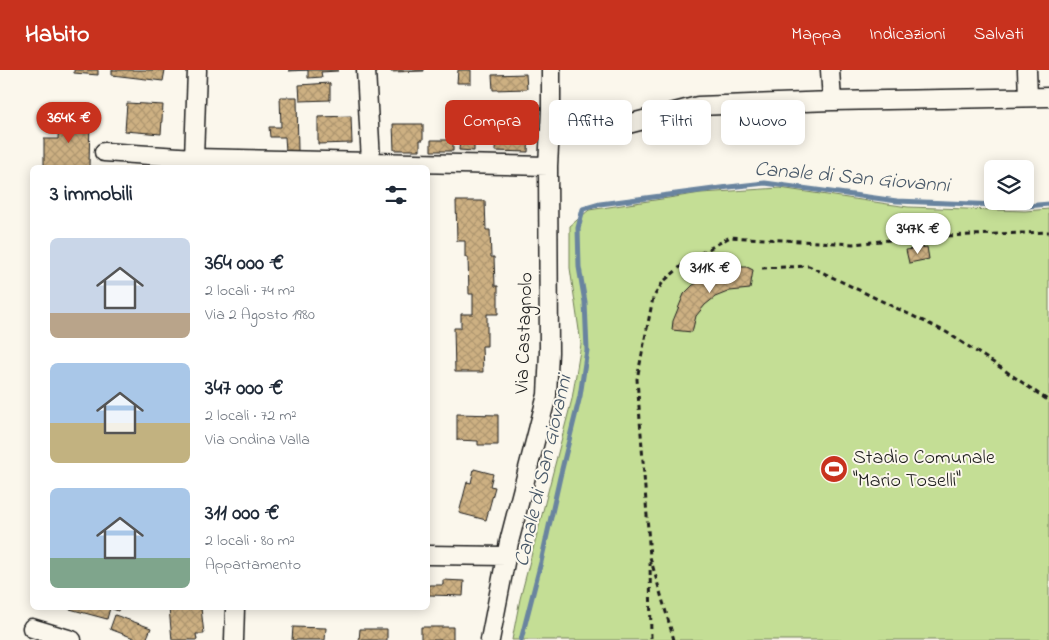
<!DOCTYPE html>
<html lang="it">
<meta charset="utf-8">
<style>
body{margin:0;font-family:"Indie Flower",sans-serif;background:#f2f2f3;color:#1f2937;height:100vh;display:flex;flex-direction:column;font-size:19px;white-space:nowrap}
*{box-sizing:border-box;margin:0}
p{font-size:16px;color:#747a83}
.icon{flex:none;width:28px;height:28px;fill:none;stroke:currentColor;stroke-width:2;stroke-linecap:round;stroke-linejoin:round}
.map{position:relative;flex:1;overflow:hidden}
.panel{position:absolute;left:30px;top:95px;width:400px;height:445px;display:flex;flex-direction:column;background:#fff;border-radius:8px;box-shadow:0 2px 12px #0003}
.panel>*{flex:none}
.hud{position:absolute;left:445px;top:30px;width:475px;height:45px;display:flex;gap:10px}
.fabs{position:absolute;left:984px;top:90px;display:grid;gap:10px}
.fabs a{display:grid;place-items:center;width:50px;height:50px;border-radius:8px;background:#fff;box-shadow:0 2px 12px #0003;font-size:25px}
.price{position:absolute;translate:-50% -42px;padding:0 11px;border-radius:18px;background:#fff;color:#222;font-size:16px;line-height:32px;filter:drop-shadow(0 1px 2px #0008)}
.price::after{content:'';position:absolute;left:50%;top:30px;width:15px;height:11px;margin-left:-8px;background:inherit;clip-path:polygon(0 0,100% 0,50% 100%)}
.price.active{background:#c8321e;color:#fff}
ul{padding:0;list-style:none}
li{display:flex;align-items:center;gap:15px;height:125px;padding:0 20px}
li span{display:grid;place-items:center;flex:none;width:140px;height:100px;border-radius:8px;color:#555}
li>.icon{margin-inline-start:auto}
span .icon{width:60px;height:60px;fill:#fffc;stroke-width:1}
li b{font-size:21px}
h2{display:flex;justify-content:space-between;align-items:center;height:60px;padding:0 20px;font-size:21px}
.pill{padding:0 18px;border-radius:8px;background:#fff;box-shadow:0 2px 12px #0003;font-size:18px;line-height:45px}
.pill.active{background:#c8321e;color:#fff}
header{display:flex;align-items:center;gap:30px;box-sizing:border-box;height:70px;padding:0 25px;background:#c8321e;color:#fff}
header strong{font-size:24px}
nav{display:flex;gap:28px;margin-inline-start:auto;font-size:18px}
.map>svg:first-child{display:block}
.park{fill:#c4de95;stroke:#707d58}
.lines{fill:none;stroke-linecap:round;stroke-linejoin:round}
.stream{stroke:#69849f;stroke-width:5}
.building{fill:url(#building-cross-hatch);stroke:#1c1c1c}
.minor-casing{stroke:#1c1c1c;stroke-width:21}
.path{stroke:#1c1c1c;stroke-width:3;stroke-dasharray:5 4;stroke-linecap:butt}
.minor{stroke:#fbf7ec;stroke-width:18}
.labels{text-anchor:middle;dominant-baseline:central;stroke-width:4;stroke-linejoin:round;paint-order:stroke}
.street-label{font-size:20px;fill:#1c1c1c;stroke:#fbf7ec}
.poi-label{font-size:20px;fill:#1c1c1c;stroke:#fbf7ec;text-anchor:start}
.water-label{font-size:21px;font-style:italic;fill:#495969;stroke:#fbf7ec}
</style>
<header>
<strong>Habito</strong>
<nav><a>Mappa</a><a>Indicazioni</a><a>Salvati</a></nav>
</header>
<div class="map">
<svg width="1049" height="570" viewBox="0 0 1049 570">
<defs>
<pattern id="building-cross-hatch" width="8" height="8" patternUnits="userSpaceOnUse" patternTransform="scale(1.25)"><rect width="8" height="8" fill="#cdb082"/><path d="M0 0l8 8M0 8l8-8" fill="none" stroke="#af9770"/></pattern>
</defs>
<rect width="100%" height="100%" fill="#fbf7ec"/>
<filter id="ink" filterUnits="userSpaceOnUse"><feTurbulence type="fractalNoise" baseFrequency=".02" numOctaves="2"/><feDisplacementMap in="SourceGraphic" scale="10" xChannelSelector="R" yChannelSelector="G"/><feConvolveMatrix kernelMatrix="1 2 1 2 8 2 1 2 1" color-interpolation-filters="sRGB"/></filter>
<g filter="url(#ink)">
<path class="park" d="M780,118L908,137L1025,141L1049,139V570H512L520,529L572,329L581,274L570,198V156L589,140L701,123Z"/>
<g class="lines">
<path class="stream" d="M521,570L541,492L560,407L580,326L587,280L585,232L579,197L578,158L583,139L600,134L729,117L765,113L897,131L1027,136L1049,134"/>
</g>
<path class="building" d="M74,0H98V5L74,3Z
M112,0H165L163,11L112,5Z
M289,0H338V1L321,2L322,7L308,8V0L289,1Z
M391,0H424V1L391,2Z
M458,0H471V13H457Z
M526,4L527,19L493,20L492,5Z
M330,13V30L300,31L299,15Z
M280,27H297L298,81H286L285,67H270L269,57H281Z
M127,33L163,35L161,64L125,61Z
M59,45L90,46L89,98H44V69H58Z
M351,46L352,73L318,74V47Z
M459,50L481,51V63L458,62Z
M393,54H423V70H420V80H394Z
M496,64L529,65L528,82L495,81Z
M431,70H453V81H431Z
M460,70H474V81L459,80Z
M456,131H485L486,160H490L491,187H494L495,216H498V244H487V276H482L483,302H455L454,258H461V244H473V224H469L468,187H465V171H457Z
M927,177L929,189L909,193L906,180Z
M737,197H747L753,200L750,219L730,221L715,227L705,235L696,246L692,262L672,260L673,251L684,224L693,215L710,205L723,199Z
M457,344L498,345V375H478V371L457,370Z
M474,399L493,404L490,416L495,417L486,450L459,443L467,412L471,413Z
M443,510L464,511L463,526L429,525V515H443Z
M66,538H119L118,541L110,538L107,549Z
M169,538H201L204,564H196L197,570H172Z
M115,545L151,558L146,570H139L110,559Z
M293,557L326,558L325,570H292Z
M421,557H453V570H421Z
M360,559H387V570H359Z"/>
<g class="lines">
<g class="minor-casing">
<path id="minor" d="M366,0L371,91
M830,0L832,31
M1027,0L1028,27
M550,54L624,55L698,36L832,31L1049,27
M104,82L194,88L548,96
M195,98L194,88L197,0
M428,485L506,486
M32,558L72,570
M234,570L235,538
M490,570L509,472L547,325L549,282L548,96L551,40V0"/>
</g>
<path class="path" d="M762,198L809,196L946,262L994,293L1049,331
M650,491L651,570
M674,570L650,487L637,309L653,228L663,212L687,191L730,167L853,174L918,167L1049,162"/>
<use href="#minor" class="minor"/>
</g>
</g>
<defs>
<g id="stadium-disc" transform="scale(1.4375)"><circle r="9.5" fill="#c8321e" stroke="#fbf7ec"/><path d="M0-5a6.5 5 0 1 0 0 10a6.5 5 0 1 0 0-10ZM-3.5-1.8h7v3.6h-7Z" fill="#fff"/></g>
</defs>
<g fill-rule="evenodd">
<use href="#stadium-disc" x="834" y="399"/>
</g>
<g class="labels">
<g class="street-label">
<text transform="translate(525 263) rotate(-88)">Via Castagnolo</text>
</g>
<g class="poi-label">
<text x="853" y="388">Stadio Comunale<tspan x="853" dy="23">"Mario Toselli"</tspan></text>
</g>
<g class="water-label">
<text transform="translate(852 108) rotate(5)">Canale di San Giovanni</text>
<text transform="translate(544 401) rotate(-77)">Canale di San Giovanni</text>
</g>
</g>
</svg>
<div class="fabs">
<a><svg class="icon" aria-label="layers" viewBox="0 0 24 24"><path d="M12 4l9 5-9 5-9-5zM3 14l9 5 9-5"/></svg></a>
</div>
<b class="price active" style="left:69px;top:74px">364K €</b>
<b class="price" style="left:918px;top:185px">347K €</b>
<b class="price" style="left:710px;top:224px">311K €</b>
<div class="hud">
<a class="pill active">Compra</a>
<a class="pill">Affitta</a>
<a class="pill">Filtri</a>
<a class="pill">Nuovo</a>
</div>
<section class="panel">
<h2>3 immobili<svg class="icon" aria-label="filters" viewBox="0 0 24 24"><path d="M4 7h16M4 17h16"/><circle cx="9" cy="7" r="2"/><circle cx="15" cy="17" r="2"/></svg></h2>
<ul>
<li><span style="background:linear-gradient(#c9d6e8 75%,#b9a48a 0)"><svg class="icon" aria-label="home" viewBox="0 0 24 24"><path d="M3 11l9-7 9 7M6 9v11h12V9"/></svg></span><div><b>364 000 €</b><p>2 locali · 74 m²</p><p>Via 2 Agosto 1980</p></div></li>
<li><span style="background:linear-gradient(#a9c7e8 60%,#c2b280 0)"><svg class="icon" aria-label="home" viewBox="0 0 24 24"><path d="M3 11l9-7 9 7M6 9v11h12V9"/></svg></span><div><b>347 000 €</b><p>2 locali · 72 m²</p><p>Via Ondina Valla</p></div></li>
<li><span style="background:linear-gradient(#a9c7e8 70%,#7fa58c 0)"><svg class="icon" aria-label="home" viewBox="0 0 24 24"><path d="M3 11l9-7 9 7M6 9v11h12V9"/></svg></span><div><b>311 000 €</b><p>2 locali · 80 m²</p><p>Appartamento</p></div></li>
</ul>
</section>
</div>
